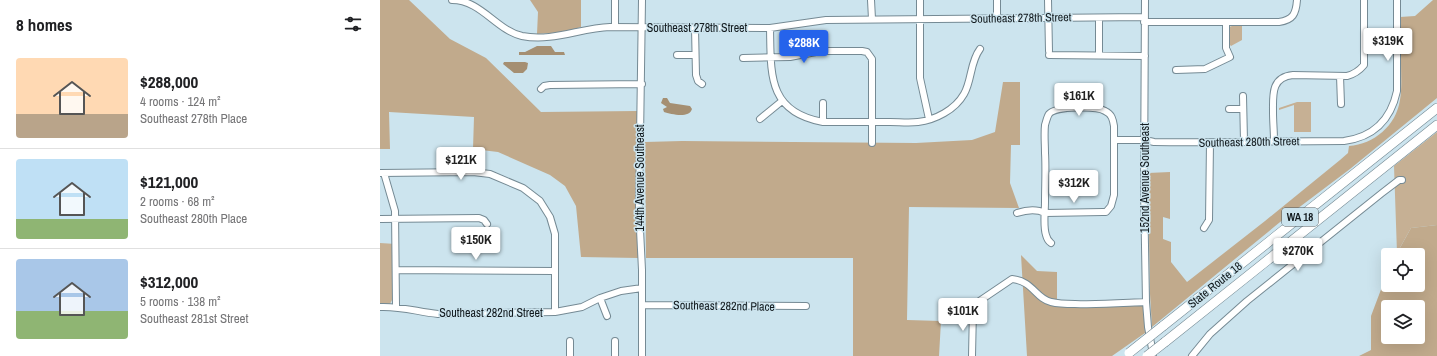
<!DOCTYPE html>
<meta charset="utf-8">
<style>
body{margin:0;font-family:"Archivo Narrow",sans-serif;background:#f2f2f2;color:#202124;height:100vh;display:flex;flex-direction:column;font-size:15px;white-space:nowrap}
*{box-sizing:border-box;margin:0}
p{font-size:13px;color:#757577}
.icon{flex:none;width:22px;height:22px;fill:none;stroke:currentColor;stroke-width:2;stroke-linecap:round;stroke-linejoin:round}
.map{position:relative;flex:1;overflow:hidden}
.details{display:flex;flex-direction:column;background:#fff;width:380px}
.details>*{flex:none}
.controls{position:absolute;left:1001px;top:248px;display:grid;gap:8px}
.controls a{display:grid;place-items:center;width:44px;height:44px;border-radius:4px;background:#fff;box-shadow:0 4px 16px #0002;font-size:20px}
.price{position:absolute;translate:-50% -34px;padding:0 9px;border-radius:4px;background:#fff;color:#222;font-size:13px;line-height:26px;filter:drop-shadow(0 1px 2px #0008)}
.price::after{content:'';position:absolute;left:50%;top:24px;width:12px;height:9px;margin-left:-6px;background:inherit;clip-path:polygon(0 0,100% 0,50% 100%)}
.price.active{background:#2563eb;color:#fff}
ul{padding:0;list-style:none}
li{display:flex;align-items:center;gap:12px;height:100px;padding:0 16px}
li+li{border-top:1px solid #e0e0e0}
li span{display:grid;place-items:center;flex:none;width:112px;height:80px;border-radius:4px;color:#555}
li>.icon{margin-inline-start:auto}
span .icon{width:48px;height:48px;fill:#fffc;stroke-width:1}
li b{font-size:17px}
h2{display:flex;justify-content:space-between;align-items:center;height:48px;padding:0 16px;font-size:17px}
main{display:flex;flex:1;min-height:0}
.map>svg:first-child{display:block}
.green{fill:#c6b094}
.forest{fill:#c1aa8c;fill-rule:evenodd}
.water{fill:#a58f72}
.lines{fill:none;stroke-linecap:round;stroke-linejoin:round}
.minor-casing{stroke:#758a94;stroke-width:8}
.highway-casing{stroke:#758a94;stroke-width:10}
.minor{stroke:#fff;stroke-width:6}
.highway{stroke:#fff;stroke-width:9}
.highway-bridge-casing{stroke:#758a94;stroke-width:10;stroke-linecap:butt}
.highway-bridge{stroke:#fff;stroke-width:9}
.labels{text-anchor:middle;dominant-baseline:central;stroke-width:3;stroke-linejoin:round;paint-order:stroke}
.shield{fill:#cce4ee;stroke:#4a575c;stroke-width:1}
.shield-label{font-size:11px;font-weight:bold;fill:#121a1e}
.street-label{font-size:12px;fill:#121a1e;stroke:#cce4ee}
</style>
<main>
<section class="details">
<h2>8 homes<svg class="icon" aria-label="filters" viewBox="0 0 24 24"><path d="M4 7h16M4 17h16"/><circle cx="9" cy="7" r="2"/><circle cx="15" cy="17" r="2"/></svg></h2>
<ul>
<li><span style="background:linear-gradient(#ffd9b3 70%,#b9a48a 0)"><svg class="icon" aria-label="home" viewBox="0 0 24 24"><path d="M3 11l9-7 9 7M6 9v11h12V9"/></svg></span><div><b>$288,000</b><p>4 rooms · 124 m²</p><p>Southeast 278th Place</p></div></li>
<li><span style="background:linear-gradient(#bfe0f5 75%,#8fb573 0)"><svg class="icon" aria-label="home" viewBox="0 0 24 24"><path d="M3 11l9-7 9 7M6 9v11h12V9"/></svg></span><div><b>$121,000</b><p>2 rooms · 68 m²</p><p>Southeast 280th Place</p></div></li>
<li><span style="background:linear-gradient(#a9c7e8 65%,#8fb573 0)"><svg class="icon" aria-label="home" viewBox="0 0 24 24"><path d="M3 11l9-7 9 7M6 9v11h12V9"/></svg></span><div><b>$312,000</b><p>5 rooms · 138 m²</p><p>Southeast 281st Street</p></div></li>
</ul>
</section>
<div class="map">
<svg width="1057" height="356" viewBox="0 0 1057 356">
<rect width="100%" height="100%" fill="#cce4ee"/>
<path class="green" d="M852,26H862V40L851,46L849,44V27Z
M917,102H931V132H914V105L899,110V108Z
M1057,132V225L1031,228L1017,253L1014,166Z
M0,243L16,244L12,300L10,304H0Z"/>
<path class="forest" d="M0,0H29L70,39L106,58L161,112L257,111L258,258L201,257L196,206L185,186L170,175L118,152L93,149L94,117L9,112L10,149H0Z
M150,0H201V27L185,32L157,34L158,12Z
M1053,0H1057V98L970,169L905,218L772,327L770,294L768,173L790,172V219L783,217V239L791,242V262L807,282L885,221L960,160L968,153L969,146C994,144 1016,126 1020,100C1022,88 1021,75 1021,63C1021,48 1020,32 1020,17L1035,16Z
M623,82H640V145H631L630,183L639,208L529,207L527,320L561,321L559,356H473V258H266L265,142L302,141L536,143L592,140L615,132Z
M1057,225V356H979L991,350V316L1008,271V285H1038V255H1016L1031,228ZM1008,307H1038V337H1008Z
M641,255L657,271L677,272V307L763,305L765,333L732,356H647Z"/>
<path class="water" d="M157,46H171L175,52H184L185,55H139V52H145Z
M145,62L148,63L147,69L143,73H134L123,64L124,62Z
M283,98H287L290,103L310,106L312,109C309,119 291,114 284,112L283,109L287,107L281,103Z"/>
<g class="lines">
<g class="minor-casing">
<path id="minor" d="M72,0C101,0 116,30 142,36C173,42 200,28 230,27L390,28L446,20L765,17
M262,0L259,209L262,270V356
M491,0L492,19
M540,0V78L549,119
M617,0V19
M668,0L669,51
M765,0L764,189L766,302L768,327L773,354
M719,18V52
M764,22H899C913,20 916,14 917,0
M235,27V0
M315,28L316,75L318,81L322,84
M390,28C391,73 387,112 443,122C465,122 488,122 510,122C519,122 529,123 538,122C555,120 575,110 584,94C592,80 590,62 600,49
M297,55H315
M669,55L765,56
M363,58L410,57L441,51H482L487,52L492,59V143
M796,70L825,69L850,57L846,48V23
M960,76L961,104
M161,89L164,86L170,85L262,84
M863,96L864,141
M849,109H863
M380,119L402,101
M443,122V103
M734,140H765L774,142C837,143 901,141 964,141C994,137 1011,119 1017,91V0
M894,141C894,131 893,122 893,112C893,95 891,77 913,75L967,76C975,74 979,71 984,65V0
M0,173L93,172L110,174L143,188L160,201L170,217L175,234V312
M4,173L15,211L16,306
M637,213C646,210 657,209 665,213L723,212H726L731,206L734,195V126C733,120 732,114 725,111C717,106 675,106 669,114C667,117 666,122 665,125C664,134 665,144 665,153C666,169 665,186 665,202C665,212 663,226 666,235C667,239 668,241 671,243
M0,219L99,218L104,220L107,224
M824,228L829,220L830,143
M17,270L175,271
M220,298L227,316
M262,305L426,306
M0,307C21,306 38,312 58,314L175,312L202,307L220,298L241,291L262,288
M190,356V341
M235,356V341
M592,356L593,309L598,302L632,279C653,281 656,299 671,302C679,304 687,304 695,304C719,305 743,303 766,302
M812,356L830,334L867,301L1002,193L1019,180H1022"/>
</g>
<g class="highway-casing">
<path id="highway" d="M783,326L1057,108
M785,342L1057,125"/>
</g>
<use href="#minor" class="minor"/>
<use href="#highway" class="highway"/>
<g class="highway-bridge-casing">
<path id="highway-bridge" d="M749,353L783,326
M767,356L785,342"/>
</g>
<use href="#highway-bridge" class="highway-bridge"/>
</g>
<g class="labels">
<rect class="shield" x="902" y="208" width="36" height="18" rx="3"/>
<g class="shield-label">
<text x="920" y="217">WA 18</text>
</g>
<g class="street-label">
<text transform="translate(641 18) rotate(-1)">Southeast 278th Street</text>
<text x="317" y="28">Southeast 278th Street</text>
<text transform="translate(869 142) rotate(-1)">Southeast 280th Street</text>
<text transform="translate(260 178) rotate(-90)">144th Avenue Southeast</text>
<text transform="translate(765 178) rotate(-90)">152nd Avenue Southeast</text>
<text transform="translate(835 285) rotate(-39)">State Route 18</text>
<text transform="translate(344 306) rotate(1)">Southeast 282nd Place</text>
<text x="111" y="313">Southeast 282nd Street</text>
</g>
</g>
</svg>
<div class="controls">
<a><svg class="icon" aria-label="locate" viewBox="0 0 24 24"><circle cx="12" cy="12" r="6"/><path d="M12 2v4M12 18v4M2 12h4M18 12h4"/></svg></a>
<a><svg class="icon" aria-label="layers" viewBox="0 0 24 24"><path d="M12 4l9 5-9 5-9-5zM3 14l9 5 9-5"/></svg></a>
</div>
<b class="price" style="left:1008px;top:62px">$319K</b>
<b class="price active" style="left:424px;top:64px">$288K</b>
<b class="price" style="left:699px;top:117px">$161K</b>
<b class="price" style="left:81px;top:181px">$121K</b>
<b class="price" style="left:694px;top:204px">$312K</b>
<b class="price" style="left:96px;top:261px">$150K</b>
<b class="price" style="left:918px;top:272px">$270K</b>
<b class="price" style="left:583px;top:332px">$101K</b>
</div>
</main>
